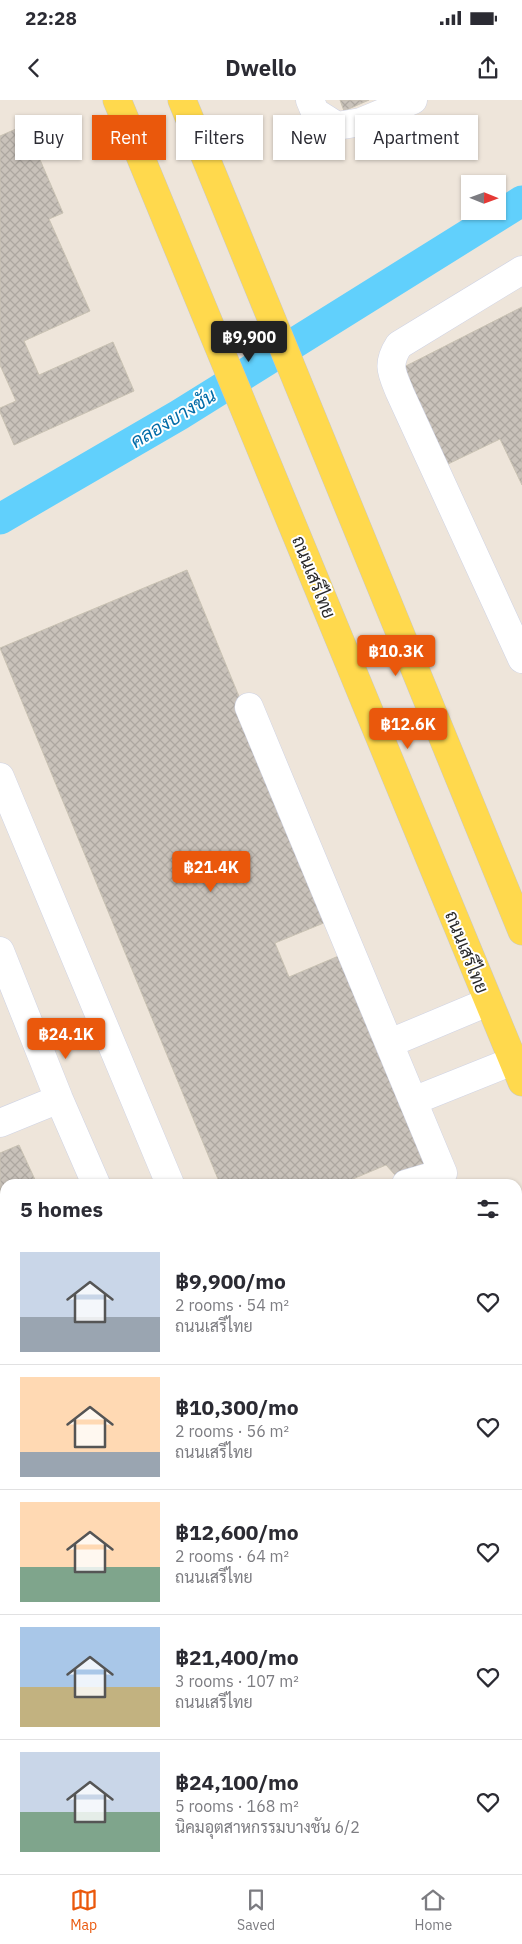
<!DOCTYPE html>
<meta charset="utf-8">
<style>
body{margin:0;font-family:"IBM Plex Sans",Sarabun,sans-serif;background:#f2f2f3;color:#2b2b33;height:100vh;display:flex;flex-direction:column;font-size:19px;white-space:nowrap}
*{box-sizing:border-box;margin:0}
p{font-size:16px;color:#7c7c81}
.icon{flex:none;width:28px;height:28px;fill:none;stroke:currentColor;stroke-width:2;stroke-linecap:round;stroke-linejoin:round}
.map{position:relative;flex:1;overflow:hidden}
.panel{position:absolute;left:0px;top:1079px;width:522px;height:696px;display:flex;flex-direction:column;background:#fff;border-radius:15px 15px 0 0;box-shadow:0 1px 4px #0004}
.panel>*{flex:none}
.top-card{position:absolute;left:15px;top:15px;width:492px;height:45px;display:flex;gap:10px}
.needle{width:32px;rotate:91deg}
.tools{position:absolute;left:461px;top:75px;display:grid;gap:10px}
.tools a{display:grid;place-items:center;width:45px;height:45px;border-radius:0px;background:#fff;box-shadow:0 1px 4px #0004;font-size:25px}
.price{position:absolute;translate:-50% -42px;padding:0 11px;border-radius:5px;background:#ea580c;color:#fff;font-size:16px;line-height:32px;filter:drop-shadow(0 1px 2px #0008)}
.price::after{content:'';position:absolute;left:50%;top:30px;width:15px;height:11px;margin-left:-8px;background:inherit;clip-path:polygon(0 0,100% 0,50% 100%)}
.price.selected{background:#222;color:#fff}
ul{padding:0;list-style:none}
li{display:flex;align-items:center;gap:15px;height:125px;padding:0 20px}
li+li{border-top:1px solid #e1e1e2}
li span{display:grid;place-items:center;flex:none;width:140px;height:100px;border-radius:0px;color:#555}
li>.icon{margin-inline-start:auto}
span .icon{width:60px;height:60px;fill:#fffc;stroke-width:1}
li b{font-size:21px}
h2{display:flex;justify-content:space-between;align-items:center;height:60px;padding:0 20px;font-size:21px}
.chip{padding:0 18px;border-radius:0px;background:#fff;box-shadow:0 1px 4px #0004;font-size:18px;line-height:45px}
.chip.selected{background:#ea580c;color:#fff}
.status{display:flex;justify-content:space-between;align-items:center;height:35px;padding:0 25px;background:#fff;direction:ltr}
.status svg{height:14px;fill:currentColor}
header{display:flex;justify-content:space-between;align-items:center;height:65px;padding:0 20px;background:#fff;font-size:22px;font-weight:700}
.menu{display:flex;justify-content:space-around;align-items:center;height:70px;border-top:1px solid #e1e1e2;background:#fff;font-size:14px;color:#7c7c81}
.menu a{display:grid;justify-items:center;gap:2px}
.menu .selected{color:#ea580c}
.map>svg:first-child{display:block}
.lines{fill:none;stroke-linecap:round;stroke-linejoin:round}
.canal{stroke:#61d0fc;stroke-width:31}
.building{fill:url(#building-cross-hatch);stroke:#c9c2b3}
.minor-casing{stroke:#cfd3e4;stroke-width:29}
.major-casing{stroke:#c8c8c8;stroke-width:29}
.minor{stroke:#fff;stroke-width:28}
.major{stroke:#ffd94d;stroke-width:28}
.labels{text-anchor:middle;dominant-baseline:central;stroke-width:4;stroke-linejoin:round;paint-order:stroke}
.street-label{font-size:18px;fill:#2a2a2a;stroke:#fff}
.water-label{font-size:19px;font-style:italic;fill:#006ba7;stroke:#fff}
</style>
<div class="status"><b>22:28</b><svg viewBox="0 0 49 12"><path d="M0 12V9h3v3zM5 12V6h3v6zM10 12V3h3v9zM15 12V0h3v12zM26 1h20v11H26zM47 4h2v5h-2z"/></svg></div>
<header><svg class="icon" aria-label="back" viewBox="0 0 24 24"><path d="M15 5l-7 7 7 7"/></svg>Dwello<svg class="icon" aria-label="share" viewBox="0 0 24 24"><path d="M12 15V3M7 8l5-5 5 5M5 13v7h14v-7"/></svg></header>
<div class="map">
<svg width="522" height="1774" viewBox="0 0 522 1774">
<defs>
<pattern id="building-cross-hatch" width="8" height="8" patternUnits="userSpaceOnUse" patternTransform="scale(1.25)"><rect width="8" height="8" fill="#c9c2ba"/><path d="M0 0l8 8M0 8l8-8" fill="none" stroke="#ada7a0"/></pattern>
</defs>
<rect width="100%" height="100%" fill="#eee5da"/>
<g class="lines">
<path class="canal" d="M0,419L179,315L522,101"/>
</g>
<path class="building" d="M340,0H369L344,11Z
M25,25L63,113L49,119L90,211L24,241L39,275L113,242L134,291L14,345L0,312V308L16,301L0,265V36Z
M522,207V385L500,339L446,365L400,269Z
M187,470L331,820L275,843L289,877L341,855L438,1062L396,1076L386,1065L341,1084H220L0,548Z
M19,1045L37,1084H5V1144L0,1146V1053Z
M5,1194V1441L0,1429V1196Z
M518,1284L522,1295V1425L518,1427Z
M0,1470L5,1482V1506L0,1509Z
M518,1540L522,1550V1737L518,1739Z
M5,1585V1629L0,1617V1587Z
M0,1678L5,1688V1770H46L48,1774H0Z
M66,1770H301L303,1774H67Z"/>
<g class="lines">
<g class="minor-casing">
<path id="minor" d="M310,0L315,12L337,26L361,22L413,0
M522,170L399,245C386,265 392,273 400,293L522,559
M249,607L443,1073L406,1084
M0,677L170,1084
M0,851L59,999L96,1084
M390,943L488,902
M413,1001L513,961
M0,1023L59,999
M0,1180L5,1178
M518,1209L522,1220
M0,1565L5,1563
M387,1770L389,1774
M460,1770L461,1772"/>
</g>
<g class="major-casing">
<path id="major" d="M117,0L522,982
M182,0L522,831"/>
</g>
<use href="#minor" class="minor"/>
<use href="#major" class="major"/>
</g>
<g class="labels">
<g class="street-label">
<text transform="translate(314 477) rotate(68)">ถนนเสรีไทย</text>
<text transform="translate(467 852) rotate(68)">ถนนเสรีไทย</text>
</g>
<g class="water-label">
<text transform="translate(173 318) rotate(-31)">คลองบางชัน</text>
</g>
</g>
</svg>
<div class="tools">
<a><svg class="needle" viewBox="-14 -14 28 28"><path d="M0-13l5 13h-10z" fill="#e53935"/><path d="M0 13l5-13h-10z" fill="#7c7c81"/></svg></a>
</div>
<b class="price selected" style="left:249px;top:263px">฿9,900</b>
<b class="price" style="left:396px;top:577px">฿10.3K</b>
<b class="price" style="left:408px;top:650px">฿12.6K</b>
<b class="price" style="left:211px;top:793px">฿21.4K</b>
<b class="price" style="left:66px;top:960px">฿24.1K</b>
<div class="top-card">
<a class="chip">Buy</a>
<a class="chip selected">Rent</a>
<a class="chip">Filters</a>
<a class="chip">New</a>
<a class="chip">Apartment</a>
</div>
<section class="panel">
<h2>5 homes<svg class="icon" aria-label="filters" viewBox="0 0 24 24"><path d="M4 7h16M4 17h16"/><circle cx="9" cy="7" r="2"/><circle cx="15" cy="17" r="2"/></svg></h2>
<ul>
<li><span style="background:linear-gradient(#c9d6e8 65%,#9aa5b1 0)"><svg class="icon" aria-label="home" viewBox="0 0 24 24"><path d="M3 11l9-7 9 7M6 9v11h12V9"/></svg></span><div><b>฿9,900/mo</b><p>2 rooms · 54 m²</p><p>ถนนเสรีไทย</p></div><svg class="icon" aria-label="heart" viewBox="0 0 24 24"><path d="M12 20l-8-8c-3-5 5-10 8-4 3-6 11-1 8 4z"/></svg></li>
<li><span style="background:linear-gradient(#ffd9b3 75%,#9aa5b1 0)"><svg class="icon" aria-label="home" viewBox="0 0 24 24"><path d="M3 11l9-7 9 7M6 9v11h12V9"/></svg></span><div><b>฿10,300/mo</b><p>2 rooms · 56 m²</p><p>ถนนเสรีไทย</p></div><svg class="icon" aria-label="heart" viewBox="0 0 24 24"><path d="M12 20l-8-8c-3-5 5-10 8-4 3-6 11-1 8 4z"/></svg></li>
<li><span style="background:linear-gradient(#ffd9b3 65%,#7fa58c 0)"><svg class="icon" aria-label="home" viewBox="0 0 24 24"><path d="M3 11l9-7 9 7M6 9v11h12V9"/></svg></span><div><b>฿12,600/mo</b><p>2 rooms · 64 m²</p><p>ถนนเสรีไทย</p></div><svg class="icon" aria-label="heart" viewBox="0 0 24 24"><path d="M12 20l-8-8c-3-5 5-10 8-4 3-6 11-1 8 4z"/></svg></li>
<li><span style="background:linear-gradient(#a9c7e8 60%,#c2b280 0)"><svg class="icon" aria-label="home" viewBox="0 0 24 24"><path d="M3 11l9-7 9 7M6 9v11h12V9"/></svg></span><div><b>฿21,400/mo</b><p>3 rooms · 107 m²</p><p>ถนนเสรีไทย</p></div><svg class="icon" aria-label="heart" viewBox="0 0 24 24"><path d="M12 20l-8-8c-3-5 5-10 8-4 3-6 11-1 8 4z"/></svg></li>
<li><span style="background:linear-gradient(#c9d6e8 60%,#7fa58c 0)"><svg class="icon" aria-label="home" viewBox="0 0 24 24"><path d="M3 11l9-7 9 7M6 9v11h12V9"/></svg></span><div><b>฿24,100/mo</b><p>5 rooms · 168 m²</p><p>นิคมอุตสาหกรรมบางชัน 6/2</p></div><svg class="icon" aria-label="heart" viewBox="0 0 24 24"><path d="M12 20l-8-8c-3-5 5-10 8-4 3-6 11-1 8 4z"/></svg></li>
</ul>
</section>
</div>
<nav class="menu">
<a class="selected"><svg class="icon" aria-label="map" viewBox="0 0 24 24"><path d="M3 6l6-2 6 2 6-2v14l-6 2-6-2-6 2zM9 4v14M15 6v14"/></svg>Map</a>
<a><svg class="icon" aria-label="saved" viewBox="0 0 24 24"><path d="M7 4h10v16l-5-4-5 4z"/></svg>Saved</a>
<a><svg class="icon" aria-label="home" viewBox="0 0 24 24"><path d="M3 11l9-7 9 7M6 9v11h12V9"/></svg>Home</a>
</nav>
